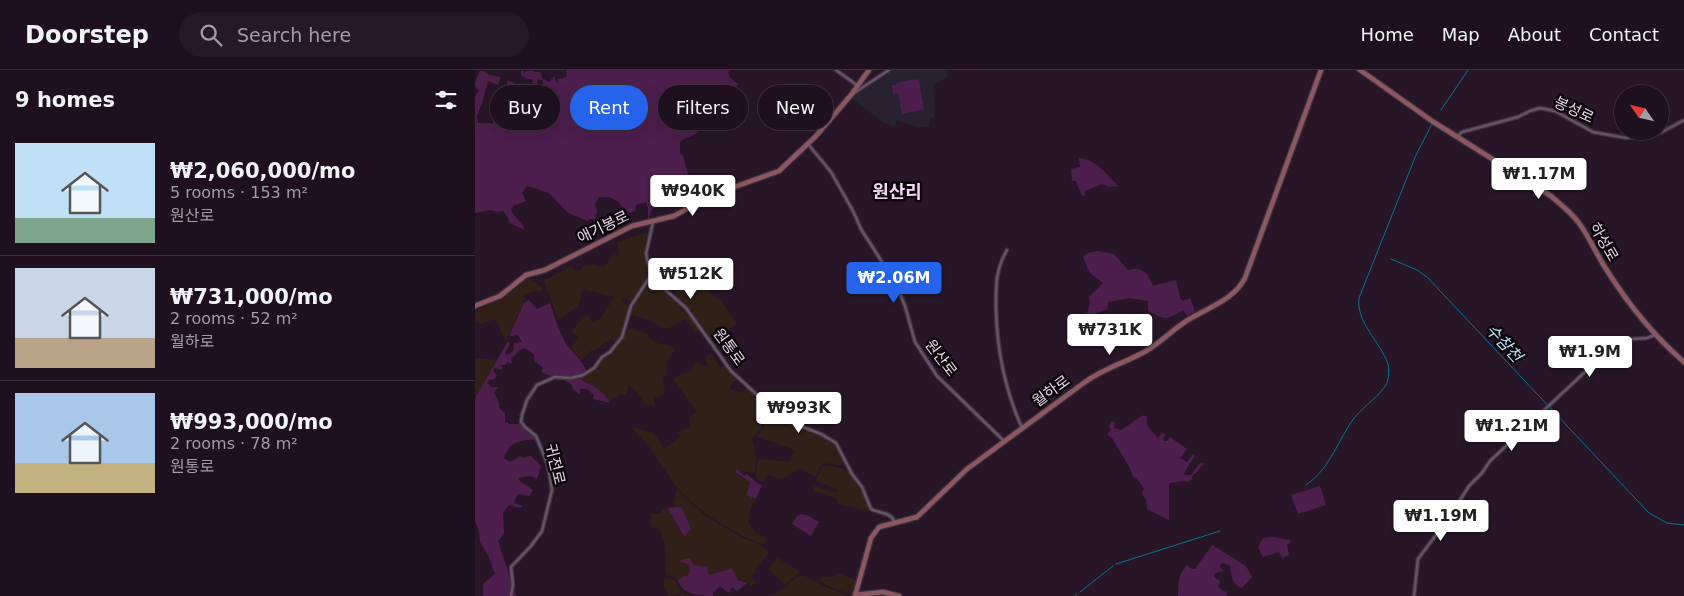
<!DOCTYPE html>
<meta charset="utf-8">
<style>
body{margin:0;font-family:"DejaVu Sans","Noto Sans KR",sans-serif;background:#261927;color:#f1f3f6;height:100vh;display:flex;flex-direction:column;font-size:19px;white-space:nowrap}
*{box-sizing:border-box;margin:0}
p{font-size:16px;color:#a19da4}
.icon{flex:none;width:28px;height:28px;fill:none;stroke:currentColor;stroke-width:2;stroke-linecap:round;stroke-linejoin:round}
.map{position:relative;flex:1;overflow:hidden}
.drawer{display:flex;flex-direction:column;background:#1e101e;width:475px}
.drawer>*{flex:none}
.top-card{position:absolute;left:15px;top:15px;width:475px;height:45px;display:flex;gap:10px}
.needle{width:32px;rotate:304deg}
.tools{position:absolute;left:1139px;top:15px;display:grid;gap:10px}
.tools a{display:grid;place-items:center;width:55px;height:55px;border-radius:50%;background:#1e101e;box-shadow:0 5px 20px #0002,0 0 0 1px #3c303c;font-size:25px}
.price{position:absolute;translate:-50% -42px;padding:0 11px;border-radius:5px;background:#fff;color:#222;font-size:16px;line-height:32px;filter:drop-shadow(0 1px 2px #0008)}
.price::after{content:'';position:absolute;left:50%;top:30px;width:15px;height:11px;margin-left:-8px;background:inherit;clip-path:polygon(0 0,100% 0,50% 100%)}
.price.current{background:#2563eb;color:#fff}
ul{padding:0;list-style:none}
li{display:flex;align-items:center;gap:15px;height:125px;padding:0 15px}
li+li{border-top:1px solid #3c303c}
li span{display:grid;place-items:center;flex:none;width:140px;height:100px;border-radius:0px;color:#555}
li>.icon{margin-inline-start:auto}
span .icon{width:60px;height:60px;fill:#fffc;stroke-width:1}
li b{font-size:21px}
h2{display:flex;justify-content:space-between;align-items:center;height:60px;padding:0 15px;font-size:21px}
.chip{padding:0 18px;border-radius:22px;background:#1e101e;box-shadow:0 5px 20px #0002,0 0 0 1px #3c303c;font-size:18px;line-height:45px}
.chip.current{background:#2563eb;color:#fff}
header{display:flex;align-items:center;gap:30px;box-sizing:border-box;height:70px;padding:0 25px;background:#1e101e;border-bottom:1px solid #3c303c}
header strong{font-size:24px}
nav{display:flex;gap:28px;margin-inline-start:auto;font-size:18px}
.search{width:350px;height:45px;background:#261927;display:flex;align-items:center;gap:12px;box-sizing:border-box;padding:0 18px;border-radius:28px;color:#a19da4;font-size:19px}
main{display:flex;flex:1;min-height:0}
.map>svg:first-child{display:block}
.industrial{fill:#302017}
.education{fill:#272130}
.green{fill:#4d1f4d}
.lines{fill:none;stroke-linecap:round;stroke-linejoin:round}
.stream{stroke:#057592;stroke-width:1}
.street-casing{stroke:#3f313f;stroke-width:5}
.secondary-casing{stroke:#3f313f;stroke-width:7}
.street{stroke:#675267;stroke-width:2.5}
.secondary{stroke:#8b5862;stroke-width:4.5}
.labels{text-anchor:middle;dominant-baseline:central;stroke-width:5;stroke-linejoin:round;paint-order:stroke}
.street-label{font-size:15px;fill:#e4d8e4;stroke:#0c050c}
.water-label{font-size:16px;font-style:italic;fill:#b9e5f6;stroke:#0c050c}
.quarter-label{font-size:18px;font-weight:bold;fill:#f2d9f1;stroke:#0c050c}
</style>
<header>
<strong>Doorstep</strong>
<div class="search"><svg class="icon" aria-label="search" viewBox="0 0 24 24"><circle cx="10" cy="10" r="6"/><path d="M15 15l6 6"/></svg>Search here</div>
<nav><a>Home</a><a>Map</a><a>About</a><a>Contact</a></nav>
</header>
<main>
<section class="drawer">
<h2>9 homes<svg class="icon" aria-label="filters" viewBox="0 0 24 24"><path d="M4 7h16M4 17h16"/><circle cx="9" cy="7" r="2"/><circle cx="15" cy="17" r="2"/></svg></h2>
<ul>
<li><span style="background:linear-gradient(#bfe0f5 75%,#7fa58c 0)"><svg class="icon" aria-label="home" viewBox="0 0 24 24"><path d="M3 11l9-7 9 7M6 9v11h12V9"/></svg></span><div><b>₩2,060,000/mo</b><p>5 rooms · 153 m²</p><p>원산로</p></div></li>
<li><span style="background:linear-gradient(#c9d6e8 70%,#b9a48a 0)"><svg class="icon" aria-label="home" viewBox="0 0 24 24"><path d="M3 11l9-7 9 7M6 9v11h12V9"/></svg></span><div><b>₩731,000/mo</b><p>2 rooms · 52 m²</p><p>월하로</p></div></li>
<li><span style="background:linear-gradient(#a9c7e8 70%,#c2b280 0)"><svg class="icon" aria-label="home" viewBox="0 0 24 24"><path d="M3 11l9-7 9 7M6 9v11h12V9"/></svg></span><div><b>₩993,000/mo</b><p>2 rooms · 78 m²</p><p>원통로</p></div></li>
</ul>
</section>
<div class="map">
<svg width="1209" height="526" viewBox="0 0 1209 526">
<rect width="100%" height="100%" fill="#281628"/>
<path class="industrial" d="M171,162L173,165L170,186L176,205L157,232L150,228L147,231L155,237L146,266L142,272L136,269L119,281L117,280L106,290L96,278L103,268L96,261L112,244L118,252L126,248L139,227L108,219L103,236L84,250L69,211L97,195L98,199L103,201L107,199L109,195L116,194L128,198L138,185H144L142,172Z
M215,195H219L225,199L223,205L230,206L236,223L246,231L262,254L236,269L211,236L200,225L205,207Z
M53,208L68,218L65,222L60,221L48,226L49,233L32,268L33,271L28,266L21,249L5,254L0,250V241L29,228Z
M176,210L211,239L225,259L221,262H219L210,248L199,256L190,259L172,249L154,245L164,225Z
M151,259H158L171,263L174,265V268L184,274L195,275L200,279L192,293L191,305L187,308L190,318L189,324L179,328L180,337L175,334L171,335L163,323L154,315L151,325L145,324L134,332L130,325L119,316L106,309L108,306L119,299L128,287L135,283Z
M236,283L246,299L251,296L263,309L255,316V319L266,323L273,318L291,336L286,345L287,358L277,368L281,385L280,402L277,403L259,400L262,404L275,412L271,425L281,429L276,438L273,452L281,463L292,468V471L288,474L271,468L235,447L214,430L203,419L172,374L156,357L179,363L189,379L205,367L203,361L216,358L214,348L222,342L198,309L208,303H213L217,301L219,292L232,297L233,296L230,287Z
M0,288L22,290L0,328Z
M294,338L309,350L351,367L361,374L372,396L348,393L340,407L325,398L307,409L293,405L288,412L283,410L281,403L283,390L290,389L315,392L320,380L281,366L289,358L288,345L292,339Z
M347,396H357L374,401L386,417L394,441L363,434L361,428L339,421V416L362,423V419L341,411Z
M202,420L233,448L268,468L286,475L295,482L280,499L282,501L276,507L281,511L280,514L276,516L270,511L263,510L257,498L234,505L232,497L219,495L215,488L204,492L213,494L215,500L213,505L207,507L203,511L200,507L191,505V490L189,472L185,459L176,457V444H186L187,440L193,438L208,466L216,459L207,437L198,436Z
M303,488L325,502L310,515L293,499Z
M364,504L382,510L377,525L355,517L344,510L346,506L358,507Z
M328,505L353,518L374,526H295L305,521L321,507Z
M190,507L199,510L207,523L218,526H206V524L193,526L188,514Z"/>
<path class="education" d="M415,0H472L473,7L458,15L460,47L455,49L454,57H442L422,50L420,57L409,53L376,28L412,4Z"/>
<path class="green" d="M46,0L49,2L58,0L59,2H65L68,9L74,12L79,6L82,13L83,9L92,7L91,0H256L253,2L255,8L263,14L260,20L261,24L254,25L240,35L237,49H229C227,53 228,57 224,61C219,67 211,66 205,72V83L208,86L214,107L210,127L207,129L208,132L201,137L199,134L194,135L193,133L187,138L185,136L177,139L173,150V138L171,132L161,135L160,141L155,143C142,134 144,126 124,127L120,134L122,141L120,149H114L113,151L93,143L74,123L52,116L47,123L51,131L40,135L36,139C37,147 49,152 49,160L35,153L32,146L28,141L23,142L16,140L0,143V27L4,20L0,17V12L5,1H9L14,5L26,7L23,15L13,11L8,30L2,46L3,53H18L23,49L33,22L32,10L62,23L68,24L70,20L68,16V11L63,9L62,14L58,13L57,9H52L46,5Z
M441,9L444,11L449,39L427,44L423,23L418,24L417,15H421V13Z
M604,88C620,89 633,105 643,116L642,117L639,116L635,117L627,114L610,121V125L607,126L601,111H597L596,99L605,97Z
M623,181L639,184L653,200C668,196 673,203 678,216L701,210L705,228L708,231L715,228L720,241L712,246L708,240C689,251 692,250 673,241V231L655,228L633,232V239L621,243V246L619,248L612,243L615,233L614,227L628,213L614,202L608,186L613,183Z
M54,230L62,239L75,233C80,248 84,262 92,275C98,283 108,291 111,300C102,310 76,308 66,302L68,297L60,292L59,284L49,278L44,281L36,289L37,294L33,292L30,295H25L28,298L26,300L20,298L18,300L22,306L19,309L14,310L12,313L16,317H24L19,322L24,333V338L30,343V352L35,354H46L61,369L60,370C45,369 33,373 29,388L35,392L45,386L47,388L56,386L66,396L62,409L55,406L43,408L45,411L58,420L54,426L45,424L42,425L39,433L48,436L45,438L34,435L28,443L29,464L23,471L41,526H8V514L20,504L13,485L5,472L4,461L0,451V328L33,271L35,274L30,283L33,285L38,281L39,273L47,272L42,264L38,266H34L49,233Z
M108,306L106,310L119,316L130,325L135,333L118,329L119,325L112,319H105V325L97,318V315L87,309L84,311L80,308L96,309Z
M669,345L672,347C670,357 677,361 683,368L687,363L691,365L688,368L689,371H692L695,367L712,379L705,388L712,392L718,384L720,386L710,401L709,405H716L723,395L727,393L730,394L726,396L724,400L717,406V409L713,412L710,411L694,413V450L672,439L671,430L667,423L669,418L661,408L658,407L655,398L637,368L632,364L636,360L634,356L637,351L640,353L639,358L646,360C654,355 661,349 669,345Z
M260,399L264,400L269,406L272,404L282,413L287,415L281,429L271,425L275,412L261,403Z
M845,416L851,435L823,444L816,425Z
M199,437H207L216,459L209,467L193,438Z
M326,444L332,445L344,452L336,466L317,454L322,446Z
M798,467L815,470L816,472L812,475L814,486L809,487L808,490L804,482L788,487L783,477L788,468Z
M737,475L771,496L777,507L767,518C756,514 757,506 755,496L748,493L745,495V497L749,501L740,503L739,507L745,511L743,517L750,522L753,521L751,526H703C703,513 703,505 712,495L717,499H720Z
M215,488L219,495L232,497L234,505L257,498L263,510L272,513L262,521L257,517L254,523L245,516L238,523V526C224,526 209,525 203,511L207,507L213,505L215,500L213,494L203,491Z"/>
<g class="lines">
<path class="stream" d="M966,40L993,0
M916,189L942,200L952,207L1174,443L1192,453L1209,455
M831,415C856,398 863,369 880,347C890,335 905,326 912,313C914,307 914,300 913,294C905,271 881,253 884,228L941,85L957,54
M641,494L745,461
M605,522L638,496
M600,526L602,524"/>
<g class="street-casing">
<path id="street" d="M361,0L383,16
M379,23L414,0
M982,67L987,62L1043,47L1055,41L1065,38L1080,41L1118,62L1151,68L1168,67L1187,62L1209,50
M333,74L356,102L378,141L386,159L421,214L430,236L440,272L462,306L529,371
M532,180C520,201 521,215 521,239C522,281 530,320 547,358
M176,207L211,238L256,301L291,333L310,350L346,364L361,373L377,404L387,417L396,439C404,444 416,441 420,453
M36,526L38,515L36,497L56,476L67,461L77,420L73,395L61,366L50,357L46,352L47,345L52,330L62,315L80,307L96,308L108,305L119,298L127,287L135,282L147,267L156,236L176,205L171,184L178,152
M939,526L943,489L975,446L994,416L1007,403L1015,391L1144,270L1172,268L1180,265"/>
</g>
<g class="secondary-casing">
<path id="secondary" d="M885,0L957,51L1076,126C1086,135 1096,142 1104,153C1115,168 1122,186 1133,202C1154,235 1179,266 1209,292
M0,236L25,226L51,205L70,200L157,156L199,146L234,126L304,101L341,66L376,25L394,0
M380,525L408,522L424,526
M380,526L396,468L404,457L442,447L492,399L610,312C631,297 650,293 671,281C688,271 701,256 718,247C737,236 759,229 770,208L846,0"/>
</g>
<use href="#street" class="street"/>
<use href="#secondary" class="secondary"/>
</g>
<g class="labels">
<g class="street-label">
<text transform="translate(1099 40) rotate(25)">봉성로</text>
<text transform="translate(128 157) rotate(-26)">애기봉로</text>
<text transform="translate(1129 172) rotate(60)">하성로</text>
<text transform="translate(254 277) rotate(54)">원통로</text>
<text transform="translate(466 288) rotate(53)">원산로</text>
<text transform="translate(576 321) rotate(-36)">월하로</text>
<text transform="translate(80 394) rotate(76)">귀전로</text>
</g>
<g class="water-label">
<text transform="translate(1029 273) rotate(47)">수참천</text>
</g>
<g class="quarter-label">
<text x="422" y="121">원산리</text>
</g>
</g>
</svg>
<div class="tools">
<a><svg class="needle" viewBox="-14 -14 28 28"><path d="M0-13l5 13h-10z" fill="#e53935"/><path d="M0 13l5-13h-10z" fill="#a19da4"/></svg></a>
</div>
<b class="price" style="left:1064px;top:130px">₩1.17M</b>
<b class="price" style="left:218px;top:147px">₩940K</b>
<b class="price" style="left:216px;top:230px">₩512K</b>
<b class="price current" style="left:419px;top:234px">₩2.06M</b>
<b class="price" style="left:635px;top:286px">₩731K</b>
<b class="price" style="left:1115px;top:308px">₩1.9M</b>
<b class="price" style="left:324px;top:364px">₩993K</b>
<b class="price" style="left:1037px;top:382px">₩1.21M</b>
<b class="price" style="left:966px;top:472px">₩1.19M</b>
<div class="top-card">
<a class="chip">Buy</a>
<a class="chip current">Rent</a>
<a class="chip">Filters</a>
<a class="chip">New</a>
</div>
</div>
</main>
